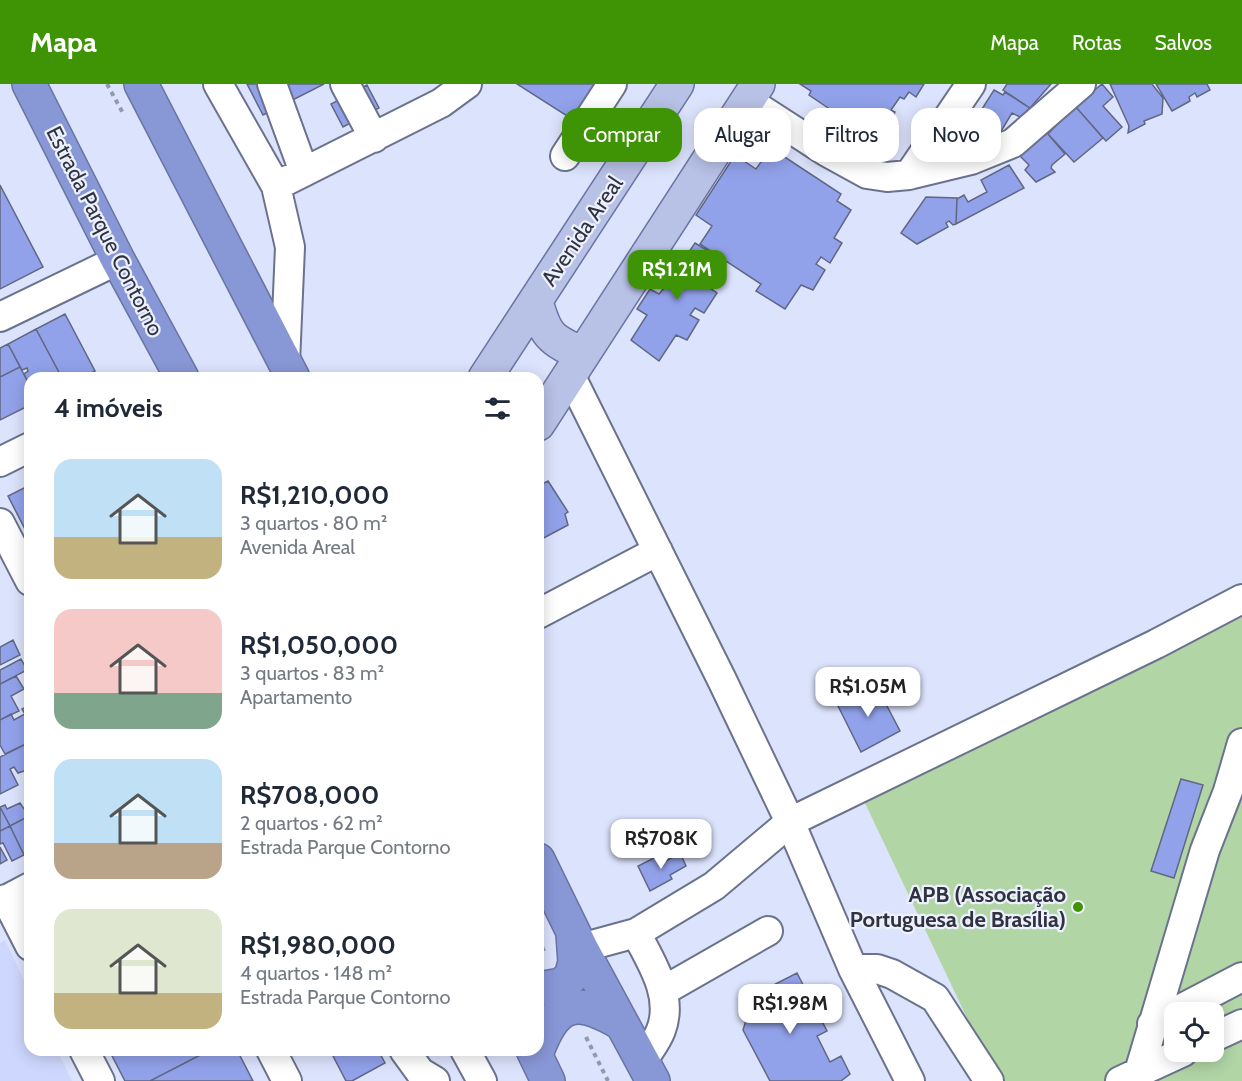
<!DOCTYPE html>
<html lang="pt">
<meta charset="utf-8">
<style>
body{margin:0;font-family:Cabin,sans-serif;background:#f6f6f7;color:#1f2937;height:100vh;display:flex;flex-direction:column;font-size:22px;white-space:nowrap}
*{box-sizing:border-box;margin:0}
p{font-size:20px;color:#747a83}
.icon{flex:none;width:33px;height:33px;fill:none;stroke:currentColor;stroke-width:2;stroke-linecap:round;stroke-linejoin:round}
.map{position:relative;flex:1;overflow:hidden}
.panel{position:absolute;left:24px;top:288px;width:520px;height:684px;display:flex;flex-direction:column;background:#fff;border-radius:18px;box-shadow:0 3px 15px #0003}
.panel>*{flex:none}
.banner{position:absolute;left:562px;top:24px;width:570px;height:54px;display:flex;gap:12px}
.fabs{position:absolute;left:1164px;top:918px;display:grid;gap:12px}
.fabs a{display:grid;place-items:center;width:60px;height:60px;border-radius:12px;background:#fff;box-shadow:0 3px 15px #0003;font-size:30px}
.price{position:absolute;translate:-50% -51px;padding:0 14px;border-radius:12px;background:#fff;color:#222;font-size:20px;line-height:39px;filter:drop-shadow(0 2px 3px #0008)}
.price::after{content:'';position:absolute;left:50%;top:36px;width:18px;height:14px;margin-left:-9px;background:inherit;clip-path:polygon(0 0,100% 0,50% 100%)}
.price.current{background:#3e9404;color:#fff}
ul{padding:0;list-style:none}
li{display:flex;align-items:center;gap:18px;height:150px;padding:0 30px}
li span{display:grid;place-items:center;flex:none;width:168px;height:120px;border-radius:18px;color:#555}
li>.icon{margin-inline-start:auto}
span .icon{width:72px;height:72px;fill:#fffc;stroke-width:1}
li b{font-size:26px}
h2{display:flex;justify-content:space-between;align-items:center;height:72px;padding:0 30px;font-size:26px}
.pill{padding:0 21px;border-radius:18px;background:#fff;box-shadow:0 3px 15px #0003;font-size:21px;line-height:54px}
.pill.current{background:#3e9404;color:#fff}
header{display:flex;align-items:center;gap:36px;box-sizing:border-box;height:84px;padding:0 30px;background:#3e9404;color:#fff}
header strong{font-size:28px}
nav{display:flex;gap:33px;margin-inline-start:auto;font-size:21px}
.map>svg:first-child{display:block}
.built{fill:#ced8fe}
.green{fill:#b2d5a6;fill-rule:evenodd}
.building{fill:#92a2ea;stroke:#606782;stroke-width:1.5}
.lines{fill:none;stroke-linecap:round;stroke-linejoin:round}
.minor-casing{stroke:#6b728d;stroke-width:32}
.major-casing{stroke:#6974a1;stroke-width:36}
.highway-casing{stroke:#6974a1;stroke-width:36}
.path{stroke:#9398ac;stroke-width:4;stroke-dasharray:4.5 4.5;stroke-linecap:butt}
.minor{stroke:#fff;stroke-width:28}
.major{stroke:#b8c1e6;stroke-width:33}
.highway{stroke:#8897d6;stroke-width:33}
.poi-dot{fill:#3e9404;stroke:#edf0fd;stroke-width:2}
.labels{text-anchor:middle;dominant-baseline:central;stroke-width:4.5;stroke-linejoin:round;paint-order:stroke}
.street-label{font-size:22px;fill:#30333f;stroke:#edf0fd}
.poi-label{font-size:22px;font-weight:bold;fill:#30333f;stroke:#edf0fd;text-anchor:end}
</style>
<header>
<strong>Mapa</strong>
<nav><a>Mapa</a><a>Rotas</a><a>Salvos</a></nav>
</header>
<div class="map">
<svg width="1242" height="997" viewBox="0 0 1242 997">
<rect width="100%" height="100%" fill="#dce3fc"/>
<path class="built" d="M5,856L30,909V966H57L72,997H0V859Z"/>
<path class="green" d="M1242,533V997H997L864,717ZM1174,928H1214V968H1174Z"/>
<path class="building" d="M247,0H324L263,31Z
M517,0H598L575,37Z
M800,0H924L916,13L909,8L904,15L900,13L891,26L895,28L891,36L898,40L887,56L868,44L865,49L809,11L811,7Z
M1007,0H1051L1030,24L1003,6Z
M1102,0L1113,13L1103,22L1122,43L1106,57L1075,22Z
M1110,0H1152L1163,14L1162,30L1144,37L1145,40L1128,49L1129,42Z
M1156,0H1207L1210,6L1197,13L1195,9L1189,13L1190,17L1172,27Z
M367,1L379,24L343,43L331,20Z
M994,6L1003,11L1005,8L1030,24L1020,33L1012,29L1000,49L997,47L991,57L970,44Z
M1075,22L1103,54L1074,78L1048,50Z
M1047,49L1065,70L1052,81L1051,84L1055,88L1036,98L1025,86L1029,81L1020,72L1037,54L1039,56Z
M771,64L841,110L837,117L851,126L834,154L842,159L830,179L821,173L816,180L825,186L813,206L801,201L785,225L756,207L761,200L700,160L712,142L696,131L735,71L756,85Z
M1009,81L1024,104L956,140L957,115L964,111L968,118L987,108L981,96Z
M0,101L43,183L0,205Z
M926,113L957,114L956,140L953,141L949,137L946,139L948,143L917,160L901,149Z
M695,159L724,177L707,202L717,209L704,229L695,224L690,231L699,236L687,256L676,251L659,277L631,256L647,231L637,225L650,205L659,210L664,204L655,197L668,177L679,183Z
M65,230L95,287L82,294H62L36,245Z
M36,245L62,294H30V302L24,290L28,287L27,284L22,286L8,260Z
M8,260L20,283L0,293V264Z
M20,283L30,302V321L0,336V293Z
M548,397L568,428L565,430L568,441L538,457V402Z
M30,401V455L8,412Z
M13,556L20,571L0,581V563Z
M21,575L27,586L0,600V586Z
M16,592L24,605L11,612L19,627L0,636V600Z
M876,601L900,647L861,668L836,618Z
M30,621V649L27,651L30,658L5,670L0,661V636L11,630L14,636L25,630L22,625Z
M28,659L30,685L18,689L14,683L10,685L18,701L0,710V673Z
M1181,695L1203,701L1174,794L1151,787Z
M20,719L29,732L10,742L0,723L5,721L7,725Z
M0,723L10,742L0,747Z
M29,732L30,768L24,771L10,742Z
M10,742L24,771L12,777L3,759L0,760V747Z
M0,763L7,776L0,780Z
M680,769L686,782L670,791L672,795L650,807L638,782L660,771L664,778Z
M797,889L827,947L817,952L830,978L841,972L850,990L841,997H770L743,946L754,911Z
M109,966H210L150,997H125Z
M210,966H237L253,997H150Z
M335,966H378L385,979L352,997H346L332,970Z"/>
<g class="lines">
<g class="minor-casing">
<path id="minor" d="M218,0L276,102L290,163L285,279
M272,0L304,88
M345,0L374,54
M748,17L827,68L867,90L887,93L909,91L971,0
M565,72L612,0
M909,91L971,76L1013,59L1081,0
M276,102L441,19L467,0
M0,233L118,176
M570,291L722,596L790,738L853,885L910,997
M0,378L30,363
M0,439L30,497
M538,530L658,467
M6,815L30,862
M0,819L30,803
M636,849C651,878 674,912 661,946C657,957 648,968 642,978
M581,864L636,849L714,802L790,738L1156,560L1242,515
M853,885H877L892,890L935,914L989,997
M663,907L768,847
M1152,940L1242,893
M1214,953L1242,940
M84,966L100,997
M271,966L287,997
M404,966L420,988L435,997
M465,966L482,997
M1139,988L1205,766L1228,707L1242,659
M1120,997L1183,968"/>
</g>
<g class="major-casing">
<path id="major" d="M536,217C545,251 550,256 583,270
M485,294L677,0
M538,340L758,0"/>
</g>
<g class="highway-casing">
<path id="highway" d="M29,0L118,176L182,294
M141,0L293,294
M538,776L581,864L653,997
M538,905L561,901L571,893L575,878L573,851
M538,965C557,916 577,914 619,938
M533,966L548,997"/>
</g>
<path class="path" d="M107,0L124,31
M538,855L546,871
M586,953L608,997"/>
<use href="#minor" class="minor"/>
<use href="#major" class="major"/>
<use href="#highway" class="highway"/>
</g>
<circle class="poi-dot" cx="1078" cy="823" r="6"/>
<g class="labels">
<g class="street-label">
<text transform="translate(105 147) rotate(63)">Estrada Parque Contorno</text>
<text transform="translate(582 147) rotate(-56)">Avenida Areal</text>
</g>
<g class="poi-label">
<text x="1066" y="810">APB (Associação<tspan x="1066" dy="25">Portuguesa de Brasília)</tspan></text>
</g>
</g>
</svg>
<div class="fabs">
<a><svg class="icon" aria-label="locate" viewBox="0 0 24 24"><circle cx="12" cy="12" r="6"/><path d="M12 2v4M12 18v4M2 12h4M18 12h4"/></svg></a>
</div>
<b class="price current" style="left:677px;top:217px">R$1.21M</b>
<b class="price" style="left:868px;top:634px">R$1.05M</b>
<b class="price" style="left:661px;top:786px">R$708K</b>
<b class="price" style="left:790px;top:951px">R$1.98M</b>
<div class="banner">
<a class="pill current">Comprar</a>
<a class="pill">Alugar</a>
<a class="pill">Filtros</a>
<a class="pill">Novo</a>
</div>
<section class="panel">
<h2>4 imóveis<svg class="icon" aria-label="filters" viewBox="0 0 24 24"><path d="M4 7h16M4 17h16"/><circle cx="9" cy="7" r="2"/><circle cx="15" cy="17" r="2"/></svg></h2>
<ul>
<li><span style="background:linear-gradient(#bfe0f5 65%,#c2b280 0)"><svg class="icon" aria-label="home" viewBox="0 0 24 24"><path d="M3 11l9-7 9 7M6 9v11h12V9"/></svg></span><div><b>R$1,210,000</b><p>3 quartos · 80 m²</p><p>Avenida Areal</p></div></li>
<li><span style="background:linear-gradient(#f6c9c9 70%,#7fa58c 0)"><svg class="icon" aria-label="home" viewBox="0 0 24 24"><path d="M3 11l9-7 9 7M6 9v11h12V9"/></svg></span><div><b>R$1,050,000</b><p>3 quartos · 83 m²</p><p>Apartamento</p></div></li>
<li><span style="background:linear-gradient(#bfe0f5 70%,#b9a48a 0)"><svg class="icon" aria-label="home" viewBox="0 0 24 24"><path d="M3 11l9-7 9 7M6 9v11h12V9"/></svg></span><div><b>R$708,000</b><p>2 quartos · 62 m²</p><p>Estrada Parque Contorno</p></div></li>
<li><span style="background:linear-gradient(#dfe7d0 70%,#c2b280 0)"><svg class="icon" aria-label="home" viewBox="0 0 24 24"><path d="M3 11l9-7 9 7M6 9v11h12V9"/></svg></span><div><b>R$1,980,000</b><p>4 quartos · 148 m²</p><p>Estrada Parque Contorno</p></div></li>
</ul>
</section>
</div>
